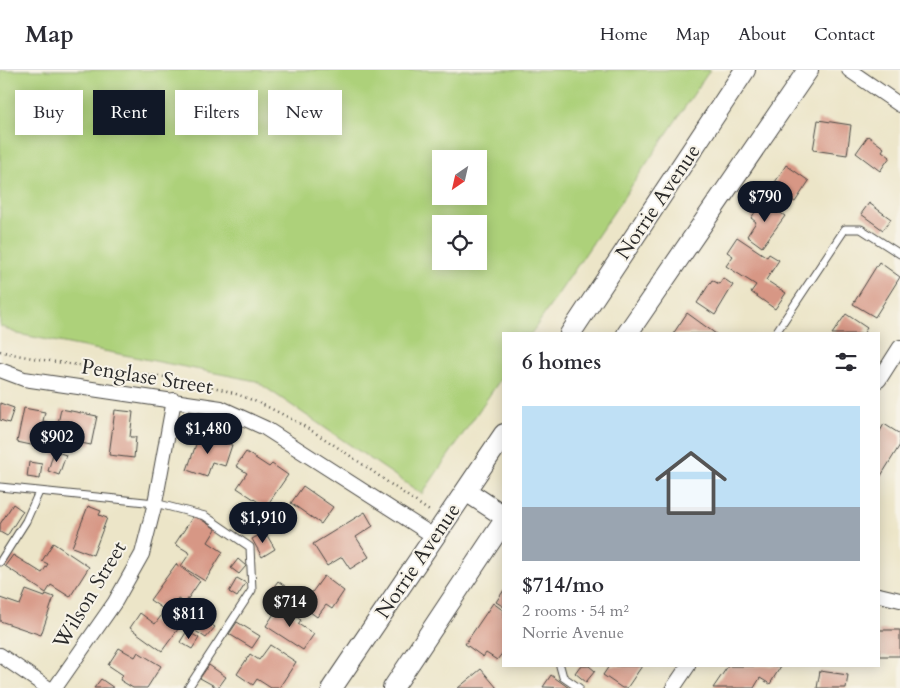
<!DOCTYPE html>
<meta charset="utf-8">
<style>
body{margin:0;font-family:Cardo,serif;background:#f7f7f7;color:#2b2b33;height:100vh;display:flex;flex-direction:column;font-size:19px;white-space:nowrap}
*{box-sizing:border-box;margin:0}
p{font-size:16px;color:#7c7c81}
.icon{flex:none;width:28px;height:28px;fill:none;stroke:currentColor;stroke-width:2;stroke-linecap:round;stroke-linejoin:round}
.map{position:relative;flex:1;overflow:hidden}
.drawer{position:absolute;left:502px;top:262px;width:378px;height:335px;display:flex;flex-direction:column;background:#fff;border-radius:0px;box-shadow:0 2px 12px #0003}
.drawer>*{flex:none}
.top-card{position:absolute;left:15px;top:20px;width:412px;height:45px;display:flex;gap:10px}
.needle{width:32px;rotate:214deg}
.tools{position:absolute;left:432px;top:80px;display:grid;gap:10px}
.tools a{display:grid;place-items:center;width:55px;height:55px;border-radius:0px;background:#fff;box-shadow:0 2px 12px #0003;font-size:25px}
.price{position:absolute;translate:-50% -42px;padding:0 11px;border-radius:18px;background:#111827;color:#fff;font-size:16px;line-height:32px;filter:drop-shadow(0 1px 2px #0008)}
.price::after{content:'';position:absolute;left:50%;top:30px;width:15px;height:11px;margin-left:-8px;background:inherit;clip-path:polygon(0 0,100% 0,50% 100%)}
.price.on{background:#222;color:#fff}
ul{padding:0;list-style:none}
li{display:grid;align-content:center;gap:10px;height:265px;padding:0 20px}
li+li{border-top:1px solid #e1e1e2}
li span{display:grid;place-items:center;height:155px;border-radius:0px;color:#555}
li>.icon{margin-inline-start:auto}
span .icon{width:90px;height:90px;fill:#fffc;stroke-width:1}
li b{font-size:21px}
h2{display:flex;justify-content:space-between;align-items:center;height:60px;padding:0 20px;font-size:21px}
.tag{padding:0 18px;border-radius:0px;background:#fff;box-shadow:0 2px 12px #0003;font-size:18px;line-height:45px}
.tag.on{background:#111827;color:#fff}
header{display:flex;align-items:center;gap:30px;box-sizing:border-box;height:70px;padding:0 25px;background:#fff;border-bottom:1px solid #e1e1e2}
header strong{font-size:24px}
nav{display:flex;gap:28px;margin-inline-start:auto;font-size:18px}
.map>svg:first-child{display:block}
.green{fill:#add17a;stroke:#6c7e52;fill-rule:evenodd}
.building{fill:#d79785}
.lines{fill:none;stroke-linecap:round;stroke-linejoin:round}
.lane-casing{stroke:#484743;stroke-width:9}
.street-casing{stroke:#484743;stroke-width:16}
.secondary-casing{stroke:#484743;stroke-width:22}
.path{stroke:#484743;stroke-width:2.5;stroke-dasharray:1 4;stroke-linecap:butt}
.lane{stroke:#fff;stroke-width:7}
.street{stroke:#fff;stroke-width:14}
.secondary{stroke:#fff;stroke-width:20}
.labels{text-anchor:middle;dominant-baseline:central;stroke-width:4;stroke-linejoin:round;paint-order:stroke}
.street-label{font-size:21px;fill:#2b2b2b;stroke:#f7f3e8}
</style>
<header>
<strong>Map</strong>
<nav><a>Home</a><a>Map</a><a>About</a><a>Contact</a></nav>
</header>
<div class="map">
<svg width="900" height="618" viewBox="0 0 900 618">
<rect width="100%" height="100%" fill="#f7f3e8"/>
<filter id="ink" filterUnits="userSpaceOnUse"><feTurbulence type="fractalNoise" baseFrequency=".02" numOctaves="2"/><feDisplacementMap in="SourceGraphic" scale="10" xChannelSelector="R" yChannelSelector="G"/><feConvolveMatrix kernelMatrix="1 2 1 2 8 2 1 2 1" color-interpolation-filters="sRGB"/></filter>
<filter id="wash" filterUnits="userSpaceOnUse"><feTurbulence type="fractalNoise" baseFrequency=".0096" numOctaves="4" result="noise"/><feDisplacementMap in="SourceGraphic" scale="20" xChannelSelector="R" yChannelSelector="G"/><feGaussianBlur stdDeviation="1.12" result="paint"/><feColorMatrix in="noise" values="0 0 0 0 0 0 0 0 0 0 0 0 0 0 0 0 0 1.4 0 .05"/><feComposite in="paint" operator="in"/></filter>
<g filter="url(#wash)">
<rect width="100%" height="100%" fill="#ece5c8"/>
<path class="green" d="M0,0H710L531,264H504V304L422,424L256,311L18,264L0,256ZM441,89H479V126H441ZM441,154H479V191H441Z"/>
<g id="blocks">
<path class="building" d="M818,50L851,55L847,85L813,80Z
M868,66L884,78L882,81L890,87L880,101L856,83Z
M786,95L809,111L795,132L772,117Z
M763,131L785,146L762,177L747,166L756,152L751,148Z
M869,133L891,149L883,160L861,144Z
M737,167L767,187L769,184L779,190L766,210L786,223L775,239L751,222L756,215L726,196L733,186L727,182Z
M879,192L900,207L875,247L853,234Z
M723,208L733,215L715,245L697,233L712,210L719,214Z
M687,243L716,264H673Z
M846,244L867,258L863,264H832Z
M0,333L14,338L9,353L0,350Z
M24,338L45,342L43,351L50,353L45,378L17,372Z
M61,339L97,346L91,375L55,368Z
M115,340L133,342L130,367H136L134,388L109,385Z
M884,354L900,364V375L879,409V363Z
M200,363L232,375L225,396L212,392L207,407L187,400Z
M54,381L66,385L59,405L48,401Z
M246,382L269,397L272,394L288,405L266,437L237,418L247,403L236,396Z
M29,392L42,394L40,409L27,407Z
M303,416L333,437L321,454L291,433Z
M13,434L23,441L7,466L0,462V454Z
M88,436L101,441L99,445L107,448L93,485L72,477Z
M365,442L373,456L356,467L369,487L350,499L342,487L327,496L313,474Z
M243,443L256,452L248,464L236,456Z
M194,445L216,459L208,472L223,482L205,511L181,496L190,483L175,474Z
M265,462L275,479L262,487L252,469Z
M53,473L89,497L70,527L51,515L46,523L5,496L13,485L42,503L48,494L42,491Z
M238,489L246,496L239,504L231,498Z
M176,494L200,511L185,533L178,529L169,543L150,530Z
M324,506L344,521L332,539L326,535L317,547L302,536Z
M237,508L246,513L237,527L229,522Z
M278,511L289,519L287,522L303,533L299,538L272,519Z
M26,520L45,527L46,524L54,527L41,565L0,551V528L20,535Z
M504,520V537L496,532Z
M493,533L504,541V581L497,590L486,583L483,587L465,574Z
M279,536L301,550L298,554L314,564L303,580L266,556Z
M164,542L181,555L162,581L130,558L140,543L155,554Z
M200,546L215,557L206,568L191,558Z
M237,552L260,566L252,578L229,564Z
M879,560H900V586H879Z
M187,561L199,568L192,579L180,572Z
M270,575L296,592L279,618H271L257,609L253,615L237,604L250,584L259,590Z
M119,578L135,587L138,582L161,596L147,618H133L120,610L123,605L108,595Z
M209,595L226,607L218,618L200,608Z
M580,596H589L595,601L586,612L575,603Z
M609,596H642L627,618H622L603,605Z
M728,596H781L770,614L760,608L754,618H713Z
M481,599L497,618H458Z
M820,601L848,605L846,618H817Z
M551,605L569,618L543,617Z
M101,609L114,618H94Z"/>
</g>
</g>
<g filter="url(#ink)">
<use href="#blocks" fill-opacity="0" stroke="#484743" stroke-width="1"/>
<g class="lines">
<g class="lane-casing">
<path id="lane" d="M775,264L845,159H861L900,184
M0,417L155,433L205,446L250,477L252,520L188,618
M0,492L26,451L39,422
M560,596L563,607L579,618"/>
</g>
<g class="street-casing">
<path id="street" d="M849,0L900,35
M0,300L24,309L221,338L265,358L435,467
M879,310L900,277
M879,525L900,530
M0,585L48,618
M55,618L115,532L142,484L155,433L174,330
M673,618L688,596"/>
</g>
<g class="secondary-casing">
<path id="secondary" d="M570,264L745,0
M627,264L808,0
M466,421L504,446
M332,618L504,364
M393,618L504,451"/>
</g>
<path class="path" d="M0,281C72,299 146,299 217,318C297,340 363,397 431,442"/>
<use href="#lane" class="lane"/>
<use href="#street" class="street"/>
<use href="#secondary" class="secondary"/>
</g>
</g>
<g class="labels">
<g class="street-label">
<text transform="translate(658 132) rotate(-56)">Norrie Avenue</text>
<text transform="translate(147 307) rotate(9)">Penglase Street</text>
<text transform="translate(418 491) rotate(-56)">Norrie Avenue</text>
<text transform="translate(90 525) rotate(-59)">Wilson Street</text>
</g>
</g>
</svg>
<div class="tools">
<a><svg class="needle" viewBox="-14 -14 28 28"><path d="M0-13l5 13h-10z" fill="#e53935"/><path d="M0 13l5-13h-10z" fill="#7c7c81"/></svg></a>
<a><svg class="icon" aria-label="locate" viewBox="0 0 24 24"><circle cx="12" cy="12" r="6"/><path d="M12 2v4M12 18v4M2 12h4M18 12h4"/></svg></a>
</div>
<b class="price" style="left:765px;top:153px">$790</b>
<b class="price" style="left:208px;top:385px">$1,480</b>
<b class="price" style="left:57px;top:393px">$902</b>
<b class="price" style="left:263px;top:474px">$1,910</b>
<b class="price on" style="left:290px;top:558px">$714</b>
<b class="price" style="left:189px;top:570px">$811</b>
<div class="top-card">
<a class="tag">Buy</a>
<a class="tag on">Rent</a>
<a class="tag">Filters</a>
<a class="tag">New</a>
</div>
<section class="drawer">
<h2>6 homes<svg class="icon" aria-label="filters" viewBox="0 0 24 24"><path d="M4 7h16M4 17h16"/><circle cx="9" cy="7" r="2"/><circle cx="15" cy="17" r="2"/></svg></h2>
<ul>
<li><span style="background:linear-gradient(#bfe0f5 65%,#9aa5b1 0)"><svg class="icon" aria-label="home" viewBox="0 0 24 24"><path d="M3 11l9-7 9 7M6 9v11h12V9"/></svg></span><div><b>$714/mo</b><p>2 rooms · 54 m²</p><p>Norrie Avenue</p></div></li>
</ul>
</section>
</div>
